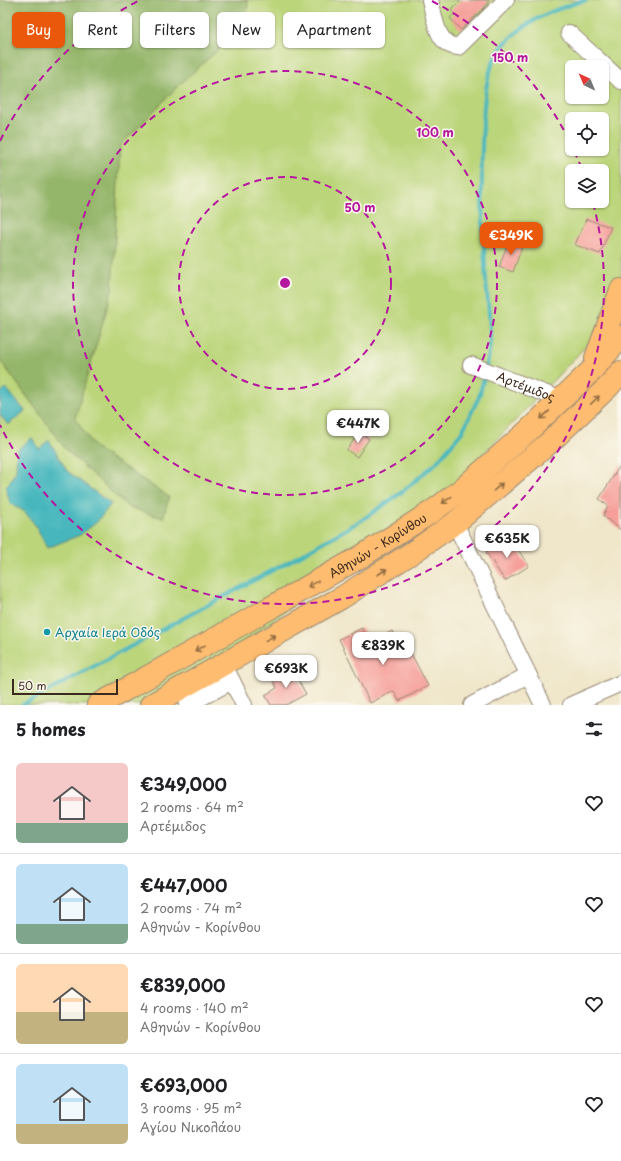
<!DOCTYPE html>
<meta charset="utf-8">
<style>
body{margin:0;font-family:"Playpen Sans",sans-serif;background:#f2f2f2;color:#202124;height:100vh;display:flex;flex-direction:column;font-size:15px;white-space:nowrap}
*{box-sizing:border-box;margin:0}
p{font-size:13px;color:#757577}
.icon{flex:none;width:22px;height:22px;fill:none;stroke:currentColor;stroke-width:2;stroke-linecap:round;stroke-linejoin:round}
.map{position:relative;height:705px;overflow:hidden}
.drawer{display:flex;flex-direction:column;background:#fff;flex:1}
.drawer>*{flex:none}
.top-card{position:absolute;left:12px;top:12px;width:400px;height:36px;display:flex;gap:8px}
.needle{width:26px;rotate:316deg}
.fabs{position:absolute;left:565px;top:60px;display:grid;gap:8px}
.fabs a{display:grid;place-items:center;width:44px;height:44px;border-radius:6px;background:#fff;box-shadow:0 1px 3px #0004;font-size:20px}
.scale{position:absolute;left:12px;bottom:10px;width:106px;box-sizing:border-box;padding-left:4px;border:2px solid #3b2a1e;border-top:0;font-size:11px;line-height:14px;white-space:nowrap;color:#3b2a1e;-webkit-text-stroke:3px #fbf7ec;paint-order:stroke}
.price{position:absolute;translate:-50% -34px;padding:0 9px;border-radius:8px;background:#fff;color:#222;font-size:13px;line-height:26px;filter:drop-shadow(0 1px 2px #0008)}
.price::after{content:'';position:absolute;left:50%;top:24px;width:12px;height:9px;margin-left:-6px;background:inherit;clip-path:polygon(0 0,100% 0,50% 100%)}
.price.on{background:#ea580c;color:#fff}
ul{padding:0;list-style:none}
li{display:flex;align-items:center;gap:12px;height:100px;padding:0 16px}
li+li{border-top:1px solid #e0e0e0}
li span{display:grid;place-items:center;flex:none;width:112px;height:80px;border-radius:6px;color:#555}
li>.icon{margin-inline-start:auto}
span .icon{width:48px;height:48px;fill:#fffc;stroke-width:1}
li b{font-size:17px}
h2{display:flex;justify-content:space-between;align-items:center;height:48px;padding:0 16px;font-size:17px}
.chip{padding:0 14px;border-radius:6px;background:#fff;box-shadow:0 1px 3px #0004;font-size:14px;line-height:36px}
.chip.on{background:#ea580c;color:#fff}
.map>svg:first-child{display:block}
.green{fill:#bbd57a;stroke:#7b804c;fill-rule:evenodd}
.forest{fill:#94b66a;stroke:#687044}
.water{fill:#47b7bd;stroke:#41706e}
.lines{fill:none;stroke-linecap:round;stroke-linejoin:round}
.stream{stroke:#47b7bd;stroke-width:4}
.building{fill:#f69f9a}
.street-casing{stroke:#968874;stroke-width:18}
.highway-casing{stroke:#968874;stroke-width:24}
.street{stroke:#fff;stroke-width:16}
.highway{stroke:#fdbc6f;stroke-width:22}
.oneway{stroke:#926c42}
.ring{fill:none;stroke:#b5179e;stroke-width:2;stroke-dasharray:7 5}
.culture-dot{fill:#0f9aa8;stroke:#fbf7ec;stroke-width:1.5}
.labels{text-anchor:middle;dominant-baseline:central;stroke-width:3;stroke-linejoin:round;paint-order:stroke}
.street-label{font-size:12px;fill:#3b2a1e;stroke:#fbf7ec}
.culture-label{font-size:12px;fill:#0d838f;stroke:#fbf7ec;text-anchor:start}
.centre{fill:#b5179e;stroke:#fbf7ec;stroke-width:2}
.ring-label{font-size:12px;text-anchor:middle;font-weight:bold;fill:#b5179e;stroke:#fbf7ec;stroke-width:3;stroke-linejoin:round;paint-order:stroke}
</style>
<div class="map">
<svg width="621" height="705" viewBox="0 0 621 705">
<rect width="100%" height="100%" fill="#fbf7ec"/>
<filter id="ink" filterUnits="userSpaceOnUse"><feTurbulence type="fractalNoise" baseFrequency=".025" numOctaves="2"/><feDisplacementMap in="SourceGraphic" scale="8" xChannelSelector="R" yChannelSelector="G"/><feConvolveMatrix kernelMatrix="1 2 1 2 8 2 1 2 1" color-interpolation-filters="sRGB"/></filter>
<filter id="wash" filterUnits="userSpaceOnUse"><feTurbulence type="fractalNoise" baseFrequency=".012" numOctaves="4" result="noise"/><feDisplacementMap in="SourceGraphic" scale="16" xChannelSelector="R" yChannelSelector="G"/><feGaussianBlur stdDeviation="0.9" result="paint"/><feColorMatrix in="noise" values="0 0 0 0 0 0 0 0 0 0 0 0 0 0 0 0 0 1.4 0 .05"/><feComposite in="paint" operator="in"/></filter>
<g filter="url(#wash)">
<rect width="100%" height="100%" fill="#f0e7cb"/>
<path class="green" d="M0,0H621V309L454,485L160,705H0ZM572,67H602V97H572ZM572,119H602V149H572ZM572,171H602V201H572Z"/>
<path class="forest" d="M0,0H248L247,24L180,84L120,146L112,291L75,418L94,447L169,497L163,518L128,507L67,451L0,360Z"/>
<path class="water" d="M6,388L25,411L8,425L0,415V393Z
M32,438L39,449L49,440L67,471L111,504L97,522L80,535L47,548L36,526L25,512L10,503L6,488L16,471L17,450Z"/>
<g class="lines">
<path class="stream" d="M486,367C494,340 488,309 486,280C483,236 481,192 482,147C483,119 483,71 501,48C522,22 555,8 587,0
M22,705L301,555L362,520L402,492L436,463L462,432L479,397L485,374"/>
</g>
<g id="blocks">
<path class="building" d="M461,0H489L484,8L461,30L450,18L454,14L451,10Z
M586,219L611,227L600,254L575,245Z
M509,240L523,244L513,272L499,267Z
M359,432L369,439L357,457L347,450Z
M621,464V530L603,516L608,506L599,499Z
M509,536L529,566L505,581L486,552Z
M362,628L369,643L392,631L396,639L402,636L428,686L399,701L394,691L370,703L339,639Z
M291,668L306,694L286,705H271L265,695L277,688L272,679Z"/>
</g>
</g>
<g filter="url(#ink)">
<use href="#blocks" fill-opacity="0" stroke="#968874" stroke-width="1"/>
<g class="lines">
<g class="street-casing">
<g id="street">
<path d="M430,0C435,17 436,46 458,47L506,0"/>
<path d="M569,33L621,81"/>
<path id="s1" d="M471,365L562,400"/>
<path d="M455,523L543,705"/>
<path d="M227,671L244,705"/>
<path d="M187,705L232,681"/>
<path d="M472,705L528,675"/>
<path d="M571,705L621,683"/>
</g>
</g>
<g class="highway-casing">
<g id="highway">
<path d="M596,358L621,290"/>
<path id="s2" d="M98,705L362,556L433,511L461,490L528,431L591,371L621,337"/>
<path d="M151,705L341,598L413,552L455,523L549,443L609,386L621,372"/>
</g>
</g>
<use href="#street" class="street"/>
<use href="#highway" class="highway"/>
</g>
<defs><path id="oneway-shaft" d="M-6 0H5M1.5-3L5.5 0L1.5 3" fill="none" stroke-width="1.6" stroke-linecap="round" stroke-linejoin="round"/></defs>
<g class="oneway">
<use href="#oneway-shaft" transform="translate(595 400) rotate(-44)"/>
<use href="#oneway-shaft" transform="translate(545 415) rotate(137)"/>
<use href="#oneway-shaft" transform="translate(498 487) rotate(-41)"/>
<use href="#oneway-shaft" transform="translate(447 500) rotate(144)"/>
<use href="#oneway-shaft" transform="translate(382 572) rotate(-33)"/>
<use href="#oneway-shaft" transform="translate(313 584) rotate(151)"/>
<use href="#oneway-shaft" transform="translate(270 638) rotate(-29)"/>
<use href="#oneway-shaft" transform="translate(200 648) rotate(151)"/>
</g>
</g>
<g class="ring">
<circle cx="285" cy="283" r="106"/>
<circle cx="285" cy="283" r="212"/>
<path d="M0 141A318 318 0 0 1 138 1M432 1A318 318 0 0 1 571 144M574 151A318 318 0 0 1 582 169M593 203A318 318 0 0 1 0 425"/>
</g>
<circle class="culture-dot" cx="47" cy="632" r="4"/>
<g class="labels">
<g class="street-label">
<text stroke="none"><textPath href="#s1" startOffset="59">Αρτέμιδος</textPath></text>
<text stroke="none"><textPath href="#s2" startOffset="322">Αθηνών - Κορίνθου</textPath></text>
</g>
<g class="culture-label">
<text x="55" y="632">Αρχαία Ιερά Οδός</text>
</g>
</g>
<circle cx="285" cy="283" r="6" class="centre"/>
<g class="ring-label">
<text x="510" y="62">150 m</text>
<text x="435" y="137">100 m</text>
<text x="360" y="212">50 m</text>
</g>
</svg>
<div class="fabs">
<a><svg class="needle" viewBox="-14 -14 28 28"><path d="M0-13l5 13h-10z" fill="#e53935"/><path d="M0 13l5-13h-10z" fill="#757577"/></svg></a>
<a><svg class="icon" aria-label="locate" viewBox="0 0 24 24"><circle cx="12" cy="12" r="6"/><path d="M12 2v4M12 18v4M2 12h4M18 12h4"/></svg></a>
<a><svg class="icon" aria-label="layers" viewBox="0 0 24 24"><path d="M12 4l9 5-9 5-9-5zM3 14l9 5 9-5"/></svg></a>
</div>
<div class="scale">50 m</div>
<b class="price on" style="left:511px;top:256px">€349K</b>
<b class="price" style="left:358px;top:444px">€447K</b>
<b class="price" style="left:507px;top:559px">€635K</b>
<b class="price" style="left:383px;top:666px">€839K</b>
<b class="price" style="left:286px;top:689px">€693K</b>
<div class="top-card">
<a class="chip on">Buy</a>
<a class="chip">Rent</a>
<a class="chip">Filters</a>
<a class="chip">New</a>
<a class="chip">Apartment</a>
</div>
</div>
<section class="drawer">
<h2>5 homes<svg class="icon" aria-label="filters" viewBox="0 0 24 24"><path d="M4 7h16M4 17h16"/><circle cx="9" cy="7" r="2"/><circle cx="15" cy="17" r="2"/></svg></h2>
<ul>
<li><span style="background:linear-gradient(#f6c9c9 75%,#7fa58c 0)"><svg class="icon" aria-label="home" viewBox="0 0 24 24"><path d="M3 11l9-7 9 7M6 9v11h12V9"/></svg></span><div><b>€349,000</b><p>2 rooms · 64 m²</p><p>Αρτέμιδος</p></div><svg class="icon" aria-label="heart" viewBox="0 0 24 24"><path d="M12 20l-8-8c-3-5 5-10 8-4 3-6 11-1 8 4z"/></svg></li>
<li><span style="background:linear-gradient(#bfe0f5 75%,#7fa58c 0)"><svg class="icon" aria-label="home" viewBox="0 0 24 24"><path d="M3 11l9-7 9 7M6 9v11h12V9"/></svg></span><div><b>€447,000</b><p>2 rooms · 74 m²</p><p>Αθηνών - Κορίνθου</p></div><svg class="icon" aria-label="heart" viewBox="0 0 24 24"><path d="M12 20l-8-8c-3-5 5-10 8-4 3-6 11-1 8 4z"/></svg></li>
<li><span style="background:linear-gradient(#ffd9b3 60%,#c2b280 0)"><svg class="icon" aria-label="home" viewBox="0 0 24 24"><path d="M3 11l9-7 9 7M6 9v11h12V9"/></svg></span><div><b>€839,000</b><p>4 rooms · 140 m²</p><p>Αθηνών - Κορίνθου</p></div><svg class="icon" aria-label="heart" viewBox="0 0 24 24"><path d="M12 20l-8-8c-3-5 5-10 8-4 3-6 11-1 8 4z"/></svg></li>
<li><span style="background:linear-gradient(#bfe0f5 75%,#c2b280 0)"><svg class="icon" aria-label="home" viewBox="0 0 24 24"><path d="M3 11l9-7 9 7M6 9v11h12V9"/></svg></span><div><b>€693,000</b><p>3 rooms · 95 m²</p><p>Αγίου Νικολάου</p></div><svg class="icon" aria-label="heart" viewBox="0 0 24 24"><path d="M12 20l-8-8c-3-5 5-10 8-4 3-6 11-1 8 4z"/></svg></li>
</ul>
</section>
